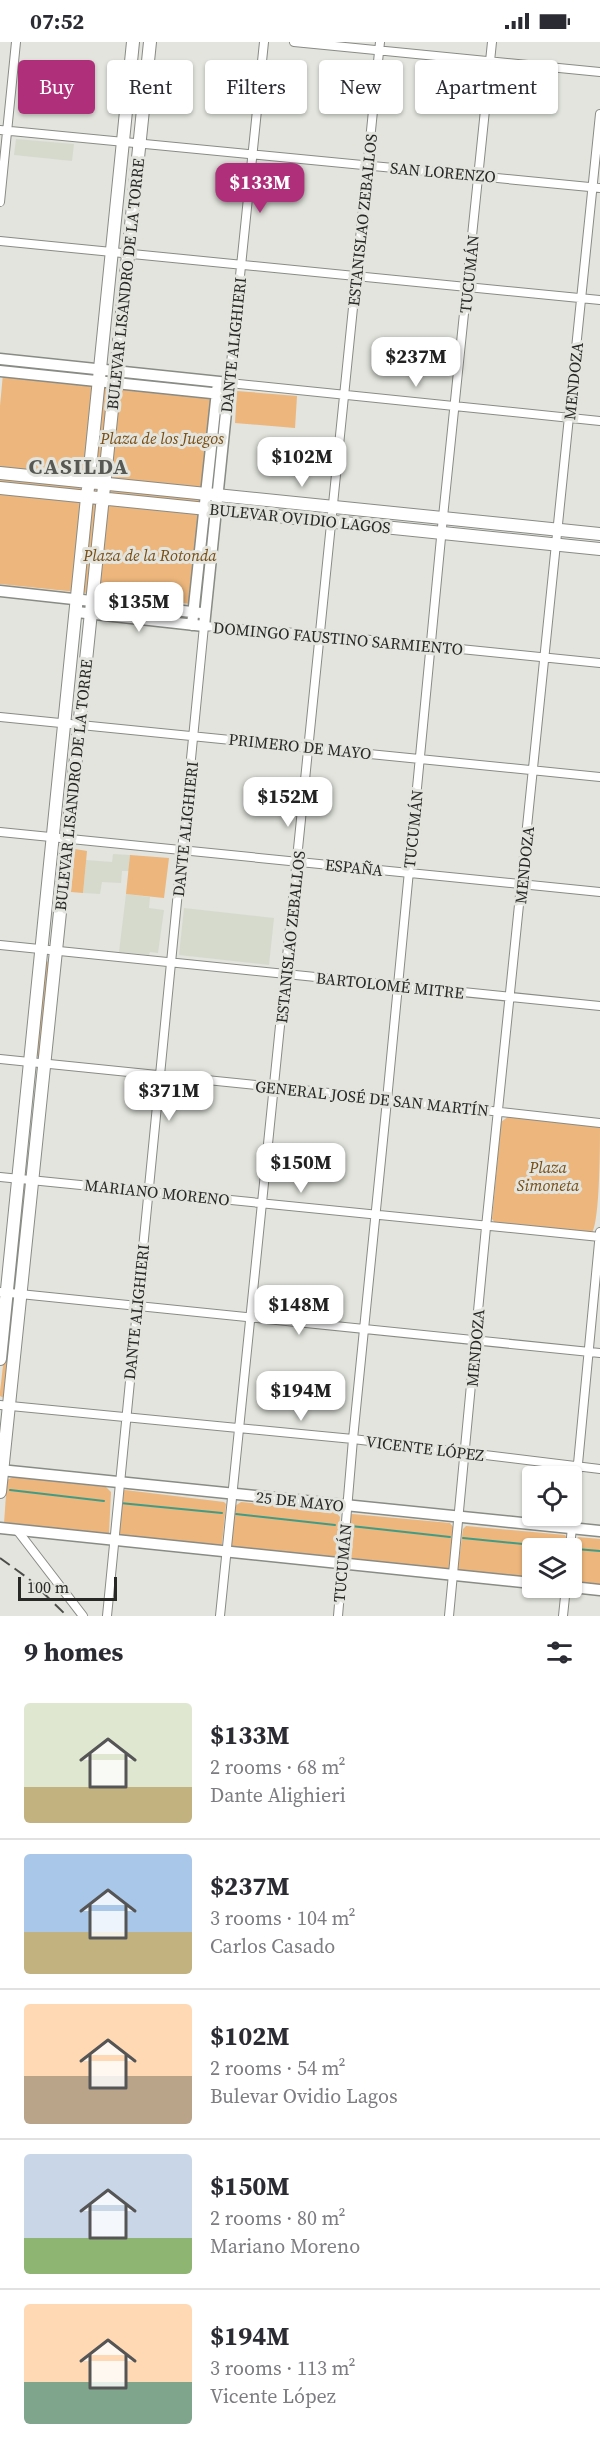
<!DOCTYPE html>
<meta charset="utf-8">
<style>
body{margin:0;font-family:"Source Serif 4",serif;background:#f7f7f7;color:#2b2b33;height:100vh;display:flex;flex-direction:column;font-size:22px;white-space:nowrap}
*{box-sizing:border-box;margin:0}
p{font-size:20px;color:#7c7c81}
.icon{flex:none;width:33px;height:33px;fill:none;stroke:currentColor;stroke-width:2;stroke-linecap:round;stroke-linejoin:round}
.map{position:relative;height:1574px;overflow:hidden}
.sheet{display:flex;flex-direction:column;background:#fff;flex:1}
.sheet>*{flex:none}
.top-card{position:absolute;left:18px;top:18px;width:564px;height:54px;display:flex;gap:12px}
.buttons{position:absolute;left:522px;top:1424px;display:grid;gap:12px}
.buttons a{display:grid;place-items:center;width:60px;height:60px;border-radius:6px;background:#fff;box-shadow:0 2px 4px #0004;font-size:30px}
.scale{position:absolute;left:18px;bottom:15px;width:99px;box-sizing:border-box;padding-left:6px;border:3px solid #282927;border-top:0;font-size:16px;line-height:21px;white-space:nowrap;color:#282927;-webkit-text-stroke:4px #e2e4dd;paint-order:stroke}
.price{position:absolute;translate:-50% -51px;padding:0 14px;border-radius:12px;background:#fff;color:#222;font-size:20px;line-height:39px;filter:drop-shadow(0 2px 3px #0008)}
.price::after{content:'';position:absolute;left:50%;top:36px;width:18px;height:14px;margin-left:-9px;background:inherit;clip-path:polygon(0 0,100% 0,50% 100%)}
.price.active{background:#af2f7b;color:#fff}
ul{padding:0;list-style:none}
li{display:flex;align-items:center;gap:18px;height:150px;padding:0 24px}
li+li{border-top:2px solid #e1e1e2}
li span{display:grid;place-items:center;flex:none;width:168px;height:120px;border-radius:6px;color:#555}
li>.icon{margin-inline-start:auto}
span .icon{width:72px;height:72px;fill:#fffc;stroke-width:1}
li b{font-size:26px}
h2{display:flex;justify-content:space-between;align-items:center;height:72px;padding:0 24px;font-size:26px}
.tag{padding:0 21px;border-radius:6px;background:#fff;box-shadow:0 2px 4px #0004;font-size:21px;line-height:54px}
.tag.active{background:#af2f7b;color:#fff}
.status{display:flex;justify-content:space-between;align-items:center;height:42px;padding:0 30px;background:#fff;direction:ltr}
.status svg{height:16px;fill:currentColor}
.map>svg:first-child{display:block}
.built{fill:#d6dacd}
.green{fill:#ecb67c}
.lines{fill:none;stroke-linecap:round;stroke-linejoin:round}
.stream{stroke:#419c86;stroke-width:2}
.minor-casing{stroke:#898b85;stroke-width:10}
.tertiary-casing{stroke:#898b85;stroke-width:13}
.secondary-casing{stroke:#898b85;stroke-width:14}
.minor{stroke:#fff;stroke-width:8}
.tertiary{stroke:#fff;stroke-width:10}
.secondary{stroke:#fff;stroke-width:12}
.rail{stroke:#4c4d4a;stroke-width:2;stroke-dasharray:12 6;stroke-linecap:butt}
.labels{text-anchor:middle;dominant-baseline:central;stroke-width:6;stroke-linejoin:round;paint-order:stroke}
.street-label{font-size:16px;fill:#282927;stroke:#e2e4dd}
.park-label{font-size:16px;font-style:italic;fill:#784c12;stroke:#e2e4dd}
.district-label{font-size:22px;font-weight:bold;letter-spacing:1.5px;fill:#575853;stroke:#e2e4dd}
</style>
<div class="status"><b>07:52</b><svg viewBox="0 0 49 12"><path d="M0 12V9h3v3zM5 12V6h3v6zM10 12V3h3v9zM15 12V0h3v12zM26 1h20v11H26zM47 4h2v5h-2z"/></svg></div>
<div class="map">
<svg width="600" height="1574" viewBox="0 0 600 1574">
<rect width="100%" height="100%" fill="#e2e4dd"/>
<path class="built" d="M16,97L74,102L72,119L14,113Z
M113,812L130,813L129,829H122L121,841L102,840L100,852L83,851L86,818L112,820Z
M126,852L150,855L149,866L164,868L158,911L150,910L149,913L119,910Z
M184,866L274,876L269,923L179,913Z"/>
<path class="green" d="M3,332L214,354L192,562L0,542V364Z
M237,349L297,354L295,386L235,381Z
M75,807L87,809L83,851L71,850Z
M130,813L169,816L164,856L126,852Z
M48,919L52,920L41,1016L35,1013L45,922Z
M509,1074L600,1084C600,1105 600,1178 592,1191L496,1182L492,1177L501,1080Z
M13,1260H17L6,1357L0,1354V1350L10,1263Z
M13,1435L106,1445L111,1450L109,1491L104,1494L4,1482L7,1438Z
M125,1448L224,1460L226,1462L222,1502L217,1506L118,1493L121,1449Z
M241,1460L336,1470L340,1475L336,1516L233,1505L231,1503L235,1464Z
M352,1472L450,1481L454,1486L451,1525L446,1529L347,1519L348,1475Z
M466,1484L565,1493L568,1498V1506H532V1538L461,1531L458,1526L463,1487Z
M578,1495L600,1497V1545L572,1540L575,1499Z"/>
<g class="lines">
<path class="stream" d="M10,1448L104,1459
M120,1461L222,1471
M236,1472L335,1483
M351,1484L450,1495
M463,1496L563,1506
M576,1507L600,1509"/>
<g class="minor-casing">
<path id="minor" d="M264,0L229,341L600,379
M294,0L600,30
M0,88L600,146
M0,160L16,0
M0,199L600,258
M0,675L600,735
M0,790L600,850
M0,903L600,964
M0,1017L275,1045L600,1081
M0,1135L600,1195
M0,1250L600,1311
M0,1363L353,1397L600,1427
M17,1488L83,1574
M570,1506L600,1190
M107,1574L204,584L321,593L600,621
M220,1574L380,0
M338,1574L353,1397L387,1058L443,475L492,0
M449,1574L486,1185L600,72
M563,1574L566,1545"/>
</g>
<g class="tertiary-casing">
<path id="tertiary" d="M0,317L229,341L204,584L77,570
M0,329L221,352
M0,549L201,571
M192,583L218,340
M0,1428L600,1489
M0,1486L532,1541
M572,1545L600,1548"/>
</g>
<g class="secondary-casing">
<path id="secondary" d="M0,431L600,492
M0,446L600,507
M0,1317L133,0
M0,1450L150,0"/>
</g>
<use href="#minor" class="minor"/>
<use href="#tertiary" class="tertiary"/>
<use href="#secondary" class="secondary"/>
<path class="rail" d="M0,1516L29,1537L67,1574"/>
</g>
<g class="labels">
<g class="street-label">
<text transform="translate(443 130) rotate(5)">SAN LORENZO</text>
<text transform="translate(362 178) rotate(-84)">ESTANISLAO ZEBALLOS</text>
<text transform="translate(469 232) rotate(-84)">TUCUMÁN</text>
<text transform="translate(125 242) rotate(-84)">BULEVAR LISANDRO DE LA TORRE</text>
<text transform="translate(233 303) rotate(-84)">DANTE ALIGHIERI</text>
<text transform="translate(573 339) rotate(-84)">MENDOZA</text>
<text transform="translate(300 476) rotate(6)">BULEVAR OVIDIO LAGOS</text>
<text transform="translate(338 596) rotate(5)">DOMINGO FAUSTINO SARMIENTO</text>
<text transform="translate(300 704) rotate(6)">PRIMERO DE MAYO</text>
<text transform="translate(73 743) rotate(-84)">BULEVAR LISANDRO DE LA TORRE</text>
<text transform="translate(185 787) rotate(-84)">DANTE ALIGHIERI</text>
<text transform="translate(413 787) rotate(-84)">TUCUMÁN</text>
<text transform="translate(524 823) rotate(-84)">MENDOZA</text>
<text transform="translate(354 825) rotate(6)">ESPAÑA</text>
<text transform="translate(290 895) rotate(-84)">ESTANISLAO ZEBALLOS</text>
<text transform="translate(390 943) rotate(6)">BARTOLOMÉ MITRE</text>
<text transform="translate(372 1056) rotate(6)">GENERAL JOSÉ DE SAN MARTÍN</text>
<text transform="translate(157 1150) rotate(6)">MARIANO MORENO</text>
<text transform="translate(136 1270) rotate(-84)">DANTE ALIGHIERI</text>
<text transform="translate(475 1306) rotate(-85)">MENDOZA</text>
<text transform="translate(425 1406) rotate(7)">VICENTE LÓPEZ</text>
<text transform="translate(300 1459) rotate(6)">25 DE MAYO</text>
<text transform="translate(342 1521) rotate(-85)">TUCUMÁN</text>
</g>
<g class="park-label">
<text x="162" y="396">Plaza de los Juegos</text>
<text x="150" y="513">Plaza de la Rotonda</text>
<text x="548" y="1125">Plaza<tspan x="548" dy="18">Simoneta</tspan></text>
</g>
<g class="district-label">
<text x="79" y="424">CASILDA</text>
</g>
</g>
</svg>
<div class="buttons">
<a><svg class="icon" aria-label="locate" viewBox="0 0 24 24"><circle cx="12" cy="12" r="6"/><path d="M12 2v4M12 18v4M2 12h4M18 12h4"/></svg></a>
<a><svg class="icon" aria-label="layers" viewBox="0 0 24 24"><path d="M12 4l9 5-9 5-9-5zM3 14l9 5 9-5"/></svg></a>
</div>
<div class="scale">100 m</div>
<b class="price active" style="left:260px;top:172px">$133M</b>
<b class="price" style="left:416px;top:346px">$237M</b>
<b class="price" style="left:302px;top:446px">$102M</b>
<b class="price" style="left:139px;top:591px">$135M</b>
<b class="price" style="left:288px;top:786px">$152M</b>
<b class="price" style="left:169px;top:1080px">$371M</b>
<b class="price" style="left:301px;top:1152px">$150M</b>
<b class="price" style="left:299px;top:1294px">$148M</b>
<b class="price" style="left:301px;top:1380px">$194M</b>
<div class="top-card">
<a class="tag active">Buy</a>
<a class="tag">Rent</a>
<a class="tag">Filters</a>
<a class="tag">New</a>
<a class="tag">Apartment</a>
</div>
</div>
<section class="sheet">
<h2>9 homes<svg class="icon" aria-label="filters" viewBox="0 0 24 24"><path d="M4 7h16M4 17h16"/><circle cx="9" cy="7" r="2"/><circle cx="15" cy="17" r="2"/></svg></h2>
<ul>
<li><span style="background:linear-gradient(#dfe7d0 70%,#c2b280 0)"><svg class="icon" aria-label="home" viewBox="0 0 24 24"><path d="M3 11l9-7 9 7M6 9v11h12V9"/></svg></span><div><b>$133M</b><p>2 rooms · 68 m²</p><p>Dante Alighieri</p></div></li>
<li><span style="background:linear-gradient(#a9c7e8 65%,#c2b280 0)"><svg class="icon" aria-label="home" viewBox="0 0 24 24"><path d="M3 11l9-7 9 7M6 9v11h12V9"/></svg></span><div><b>$237M</b><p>3 rooms · 104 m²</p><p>Carlos Casado</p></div></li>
<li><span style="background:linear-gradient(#ffd9b3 60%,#b9a48a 0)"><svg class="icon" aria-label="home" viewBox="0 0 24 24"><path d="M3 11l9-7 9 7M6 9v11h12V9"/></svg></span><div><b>$102M</b><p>2 rooms · 54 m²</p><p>Bulevar Ovidio Lagos</p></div></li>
<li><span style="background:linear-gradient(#c9d6e8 70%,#8fb573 0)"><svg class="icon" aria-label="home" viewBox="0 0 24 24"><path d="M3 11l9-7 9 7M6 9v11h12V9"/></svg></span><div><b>$150M</b><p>2 rooms · 80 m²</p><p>Mariano Moreno</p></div></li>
<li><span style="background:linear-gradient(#ffd9b3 65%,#7fa58c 0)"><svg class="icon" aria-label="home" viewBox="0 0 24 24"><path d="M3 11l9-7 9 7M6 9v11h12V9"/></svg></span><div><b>$194M</b><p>3 rooms · 113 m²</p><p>Vicente López</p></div></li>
</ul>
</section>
